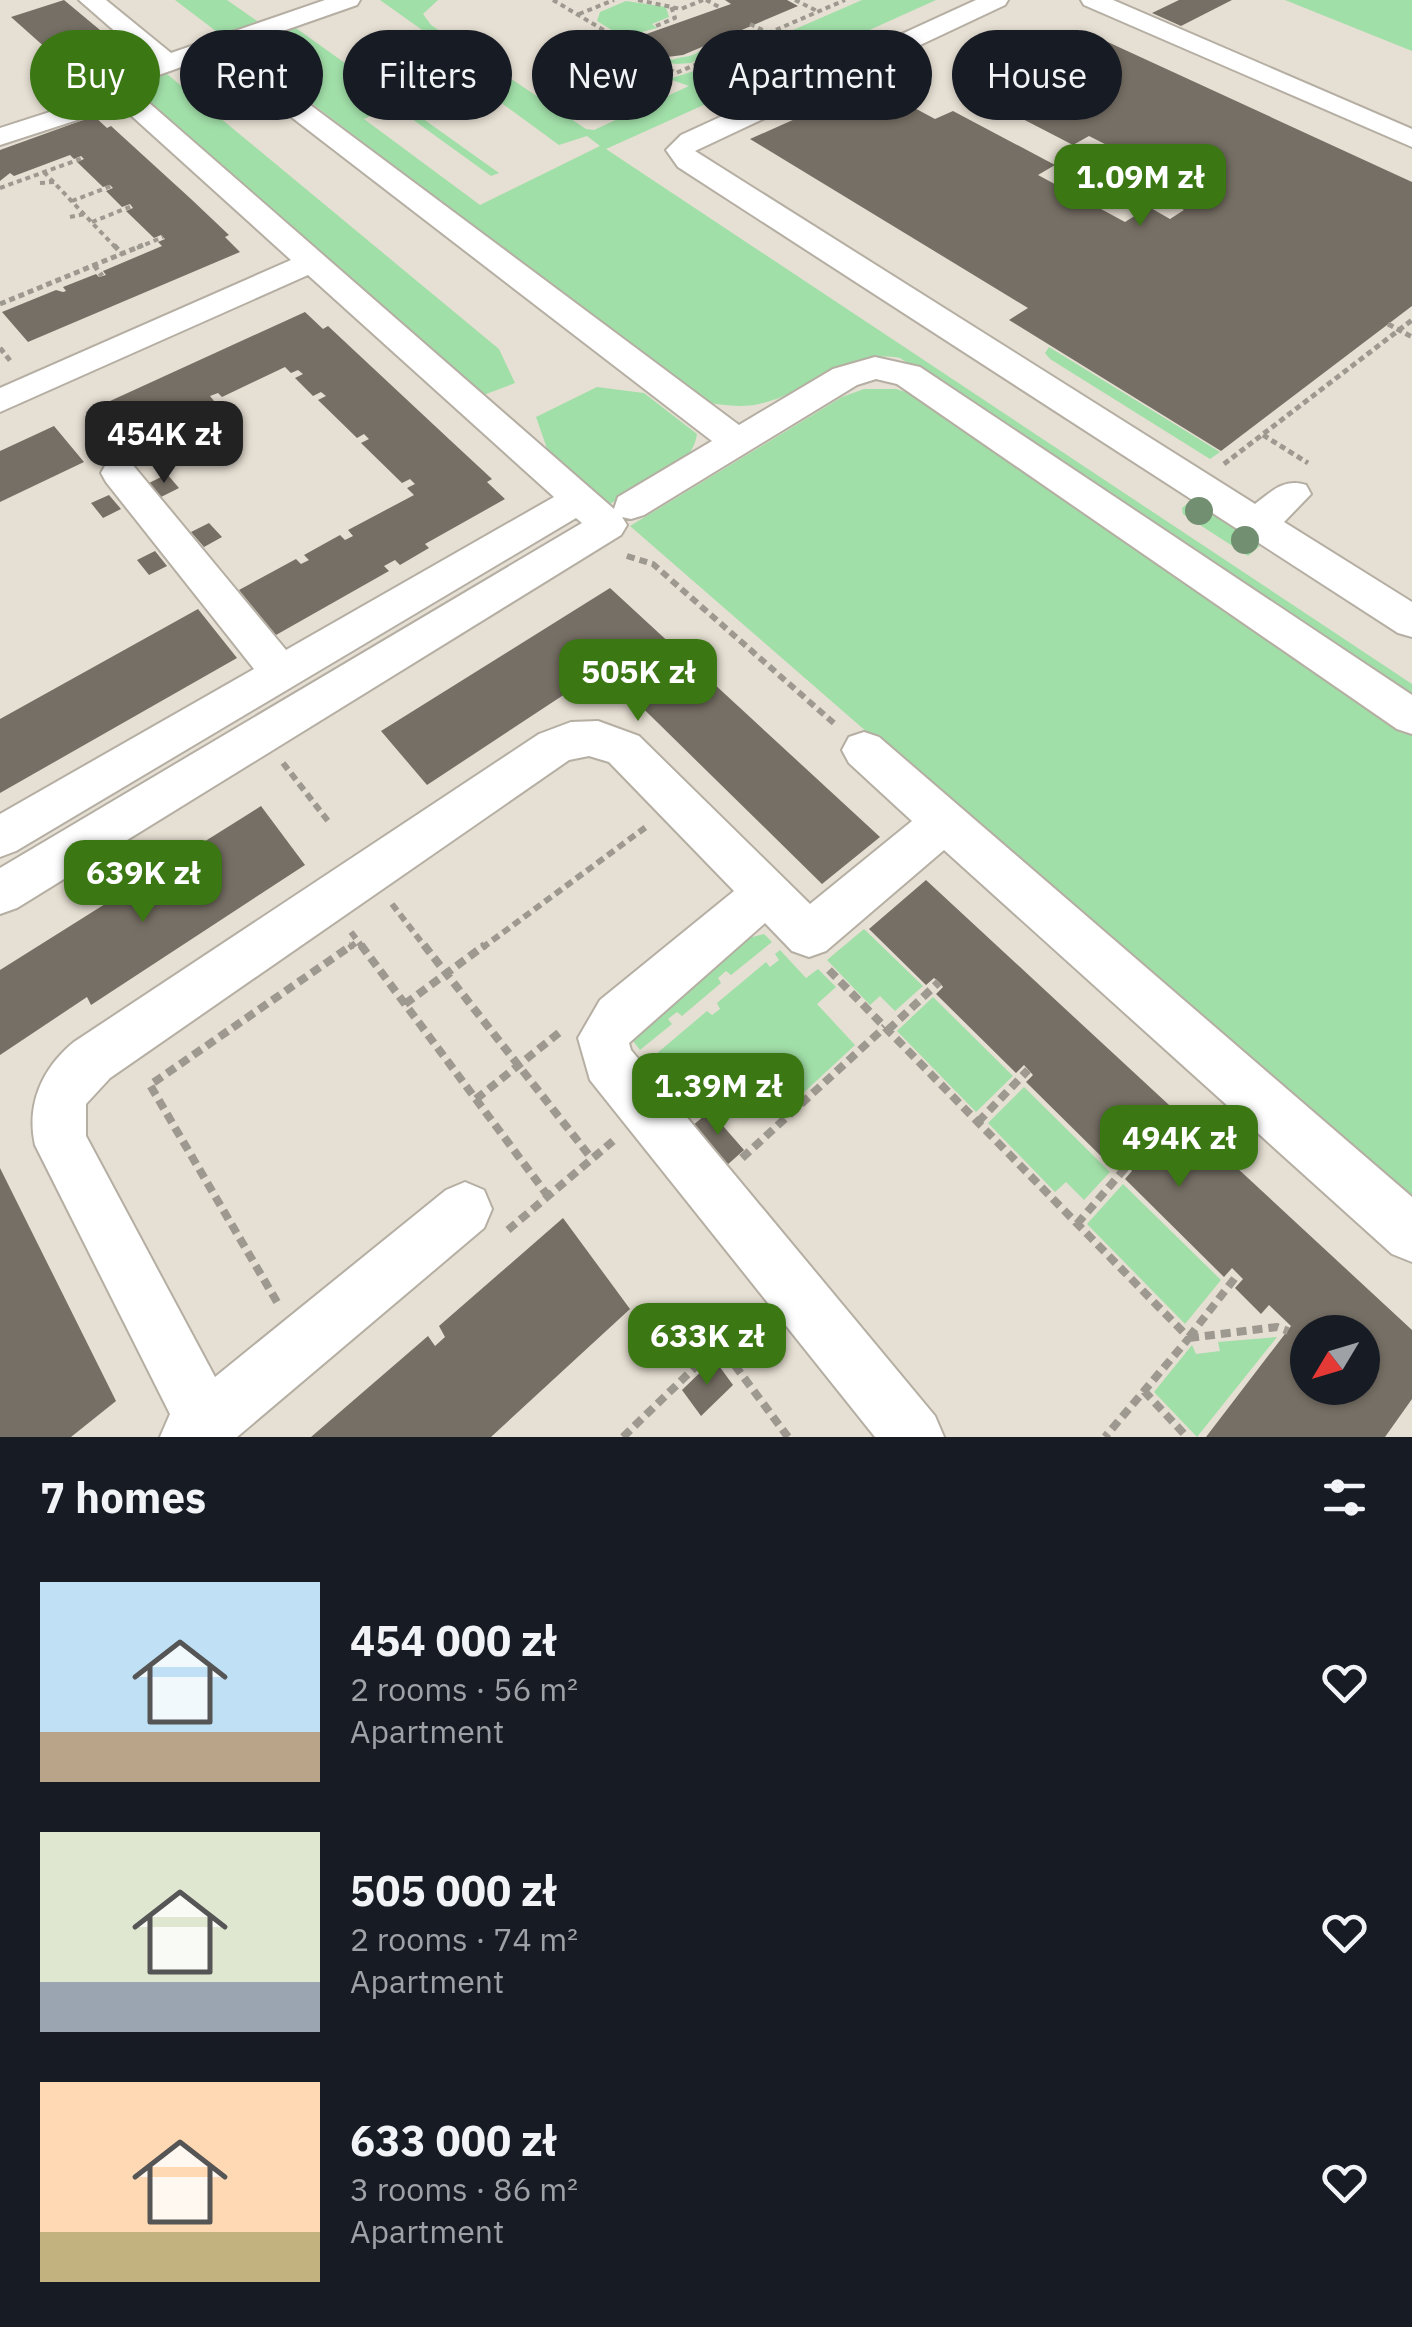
<!DOCTYPE html>
<meta charset="utf-8">
<style>
body{margin:0;font-family:"IBM Plex Sans",sans-serif;background:#20242c;color:#f1f3f6;height:100vh;display:flex;flex-direction:column;font-size:38px;white-space:nowrap}
*{box-sizing:border-box;margin:0}
p{font-size:32px;color:#9ea1a6}
.icon{flex:none;width:55px;height:55px;fill:none;stroke:currentColor;stroke-width:2;stroke-linecap:round;stroke-linejoin:round}
.map{position:relative;height:1437px;overflow:hidden}
.sheet{display:flex;flex-direction:column;background:#171b24;flex:1}
.sheet>*{flex:none}
.banner{position:absolute;left:30px;top:30px;width:1352px;height:90px;display:flex;gap:20px}
.needle{width:65px;rotate:232deg}
.buttons{position:absolute;left:1290px;top:1315px;display:grid;gap:20px}
.buttons a{display:grid;place-items:center;width:90px;height:90px;border-radius:50%;background:#171b24;box-shadow:0 2px 8px #0004;font-size:50px}
.price{position:absolute;translate:-50% -85px;padding:0 22px;border-radius:20px;background:#3b7814;color:#fff;font-size:32px;line-height:65px;filter:drop-shadow(0 2px 5px #0008)}
.price::after{content:'';position:absolute;left:50%;top:60px;width:30px;height:22px;margin-left:-15px;background:inherit;clip-path:polygon(0 0,100% 0,50% 100%)}
.price.current{background:#222;color:#fff}
ul{padding:0;list-style:none}
li{display:flex;align-items:center;gap:30px;height:250px;padding:0 40px}
li span{display:grid;place-items:center;flex:none;width:280px;height:200px;border-radius:0px;color:#555}
li>.icon{margin-inline-start:auto}
span .icon{width:120px;height:120px;fill:#fffc;stroke-width:1}
li b{font-size:42px}
h2{display:flex;justify-content:space-between;align-items:center;height:120px;padding:0 40px;font-size:42px}
.tag{padding:0 35px;border-radius:45px;background:#171b24;box-shadow:0 2px 8px #0004;font-size:35px;line-height:90px}
.tag.current{background:#3b7814;color:#fff}
.map>svg:first-child{display:block}
.green{fill:#a1dfa8}
.building{fill:#766f65;fill-rule:evenodd}
.lines{fill:none;stroke-linecap:round;stroke-linejoin:round}
.minor-casing{stroke:#b5aea3;stroke-width:4}
.path-far3{stroke:#9e9990;stroke-width:4;stroke-dasharray:5 4;stroke-linecap:butt}
.path-far2{stroke:#9e9990;stroke-width:5;stroke-dasharray:6 4;stroke-linecap:butt}
.path-far1{stroke:#9e9990;stroke-width:6;stroke-dasharray:8 5;stroke-linecap:butt}
.path{stroke:#9e9990;stroke-width:8;stroke-dasharray:10 6;stroke-linecap:butt}
.minor{fill:#fff;fill-rule:evenodd}
.tree{fill:#728f71}
</style>
<div class="map">
<svg width="1412" height="1437" viewBox="0 0 1412 1437">
<rect width="100%" height="100%" fill="#e6dfd3"/>
<path class="green" d="M175,0H227L263,25L225,38Z
M380,0H438L423,14L431,25L586,129L594,130L689,86L669,79L710,66L862,0H936L606,149L1412,684V700L900,358C843,348 811,393 759,404C740,408 723,405 704,402L238,47L293,26L499,173L491,176L394,106L364,119L480,205L600,146L587,136L559,145L452,67L450,65L463,59Z
M1285,0H1412V51Z
M626,1L666,7L669,17L652,24L657,28L634,34L633,38L672,60C679,57 689,57 695,54C708,47 742,24 760,34L691,63L676,64L662,61L597,21L600,12Z
M167,74L499,349L515,383L481,396L128,88Z
M1049,347L1220,452L1210,459L1050,359L1045,353Z
M597,387L644,393L697,434C692,472 637,489 606,506L550,457L536,417Z
M864,389H896L918,396L1412,733V1206L630,526L842,397Z
M1194,498L1262,544L1248,556L1183,514L1182,508Z
M864,929L923,986L895,1011L880,996L870,1005L827,960Z
M764,934L772,942L731,975L726,971L718,978L721,983L682,1016L677,1012L668,1019L672,1024L640,1050L633,1041L634,1035L740,940Z
M780,950L806,978L818,969L836,987L817,1004L855,1045L785,1110L740,1058L686,1105L649,1060L707,1011L712,1015L720,1009L717,1003L766,962L770,967L779,960L775,954Z
M933,997L1013,1076L976,1112L897,1031Z
M1024,1087L1110,1172L1084,1200L1066,1182L1055,1192L988,1123Z
M1123,1184L1221,1280L1185,1324L1087,1224Z
M1277,1337L1197,1437L1154,1392L1192,1345L1196,1354L1220,1351L1218,1342Z"/>
<path class="building" d="M64,0L130,55L75,74L11,17Z
M725,0H787L798,6L683,55L667,57L635,38L731,4Z
M1179,0H1232L1181,26L1152,13Z
M1099,38L1412,182V306L1221,451L1009,320L1028,308L750,139L889,77L925,95L907,104L935,119L953,111L1055,165L1038,175L1125,222L1149,207L1170,219L1184,210L1143,188L1166,175L1089,136L1073,145L980,97Z
M94,116L107,128L111,126L191,199L229,235L225,237L240,252L28,342L2,312L56,290L63,292L66,291L63,287L96,274L99,277L106,275L103,271L162,246L158,242L165,239L161,235L154,238L126,211L133,208L130,204L122,207L106,191L113,188L110,185L103,187L77,162L84,159L81,156L74,159L70,155L14,176L10,173L0,181V150Z
M305,312L323,329L328,326L450,440L492,479L487,482L505,499L425,544L429,548L400,565L395,560L384,566L389,571L276,635L239,590L296,559L301,564L309,560L304,555L340,535L345,540L353,536L348,530L414,495L407,488L415,484L410,479L402,483L361,443L369,439L364,434L357,438L318,400L326,396L321,392L313,396L295,378L303,374L298,370L291,373L285,367L222,397L218,393L210,396L214,401L180,417L176,413L169,416L173,420L115,448L86,412Z
M54,426L84,462L0,502V451Z
M167,474L179,488L161,497L149,483Z
M109,495L121,509L103,518L91,503Z
M209,523L222,537L204,547L191,532Z
M155,551L167,566L149,575L137,560Z
M610,588L880,837L822,884L603,669L427,785L381,731Z
M198,609L237,658L0,793V719Z
M261,806L305,865L91,1005L87,997L0,1055V970Z
M926,880L1412,1330V1399L1385,1437H1206L1291,1326L1269,1305L1261,1314L1235,1288L1243,1279L1232,1268L1224,1277L1125,1179L1132,1171L1122,1160L1114,1169L1026,1082L1033,1075L1024,1065L1016,1073L936,994L943,987L939,982L934,978L926,985L869,929ZM1308,1332H1362V1388H1308Z
M710,1111L744,1150L726,1166L692,1126Z
M0,1168L116,1401L71,1437H0Z
M563,1218L630,1309L491,1437H311L428,1336L435,1346L445,1337L439,1326Z
M714,1359L733,1385L701,1416L682,1390Z"/>
<g class="lines">
<g class="minor-casing">
<path id="minor" d="M79,0H106L171,53L325,0H360L357,5L234,48L739,425L833,369L875,357L920,367L1412,695V734L1397,729L897,384L876,379L857,385L644,515L631,519L622,517L627,525L621,535L17,908L0,914V868L582,523L576,518L16,851L0,857V814L254,669L106,482L101,473L106,464L119,460L132,464L286,650L554,497L308,275L0,412V388L291,260L124,109L114,108L0,145V128L112,92L140,95L614,509L618,497L712,441L212,56L139,82H121L117,76L121,70L149,61Z
M976,0H1008L1005,5L695,151L1255,504C1272,491 1284,478 1306,485L1311,494L1284,522L1412,602V637L1398,633L678,167L666,150L681,135Z
M1081,0H1113L1412,129V147L1084,5Z
M598,721L639,736L810,904L912,821L849,763L842,750L849,737L864,732L879,737L1412,1197V1262L1392,1254L944,850L826,951L809,957L792,951L765,923L629,1043L631,1050L935,1416L944,1437H875L590,1080L578,1038L600,1000L734,891L609,762L589,756L569,760L110,1078L86,1104V1136L215,1377L446,1190L465,1182L484,1190L492,1209L484,1228L237,1437H160L170,1414L35,1145C26,1105 42,1068 74,1042L539,734L571,722Z"/>
</g>
<path class="path-far3" d="M553,0L676,73L845,0
M638,0L681,9L703,0
M706,0L721,8
M795,0L817,11
M579,14L614,0
M750,24L767,32
M656,26L675,18L671,6
M44,172L116,248
M40,183L54,182
M0,188L83,158
M72,201L111,186
M70,217L85,214
M92,222L132,206
M137,248L163,237"/>
<path class="path-far2" d="M114,245L122,254
M94,265L102,276
M0,304L143,245
M1388,324L1412,337
M0,348L12,363
M1263,435L1308,463
M1224,464L1412,320
M627,556L632,558"/>
<path class="path-far1" d="M627,556L653,564L837,726
M283,763L328,821
M392,904L426,948
M351,932L363,948
M349,948L358,941
M482,948L646,827"/>
<path class="path" d="M361,945L548,1196
M424,945L592,1159
M829,970L1189,1338L1105,1437
M405,1004L485,945
M888,1030L939,982
M476,1099L560,1032
M978,1122L1028,1070
M742,1158L885,1027
M1077,1224L1127,1166
M508,1230L613,1141
M277,1302L150,1085L352,945
M1189,1337L1238,1274
M1189,1338L1277,1327L1288,1331
M1144,1391L1187,1437
M623,1437L719,1344L788,1437"/>
<use href="#minor" class="minor"/>
</g>
<g class="tree">
<circle cx="1199" cy="511" r="14"/>
<circle cx="1245" cy="540" r="14"/>
</g>
</svg>
<div class="buttons">
<a><svg class="needle" viewBox="-14 -14 28 28"><path d="M0-13l5 13h-10z" fill="#e53935"/><path d="M0 13l5-13h-10z" fill="#9ea1a6"/></svg></a>
</div>
<b class="price" style="left:1140px;top:229px">1.09M zł</b>
<b class="price current" style="left:164px;top:486px">454K zł</b>
<b class="price" style="left:638px;top:724px">505K zł</b>
<b class="price" style="left:143px;top:925px">639K zł</b>
<b class="price" style="left:718px;top:1138px">1.39M zł</b>
<b class="price" style="left:1179px;top:1190px">494K zł</b>
<b class="price" style="left:707px;top:1388px">633K zł</b>
<div class="banner">
<a class="tag current">Buy</a>
<a class="tag">Rent</a>
<a class="tag">Filters</a>
<a class="tag">New</a>
<a class="tag">Apartment</a>
<a class="tag">House</a>
</div>
</div>
<section class="sheet">
<h2>7 homes<svg class="icon" aria-label="filters" viewBox="0 0 24 24"><path d="M4 7h16M4 17h16"/><circle cx="9" cy="7" r="2"/><circle cx="15" cy="17" r="2"/></svg></h2>
<ul>
<li><span style="background:linear-gradient(#bfe0f5 75%,#b9a48a 0)"><svg class="icon" aria-label="home" viewBox="0 0 24 24"><path d="M3 11l9-7 9 7M6 9v11h12V9"/></svg></span><div><b>454 000 zł</b><p>2 rooms · 56 m²</p><p>Apartment</p></div><svg class="icon" aria-label="heart" viewBox="0 0 24 24"><path d="M12 20l-8-8c-3-5 5-10 8-4 3-6 11-1 8 4z"/></svg></li>
<li><span style="background:linear-gradient(#dfe7d0 75%,#9aa5b1 0)"><svg class="icon" aria-label="home" viewBox="0 0 24 24"><path d="M3 11l9-7 9 7M6 9v11h12V9"/></svg></span><div><b>505 000 zł</b><p>2 rooms · 74 m²</p><p>Apartment</p></div><svg class="icon" aria-label="heart" viewBox="0 0 24 24"><path d="M12 20l-8-8c-3-5 5-10 8-4 3-6 11-1 8 4z"/></svg></li>
<li><span style="background:linear-gradient(#ffd9b3 75%,#c2b280 0)"><svg class="icon" aria-label="home" viewBox="0 0 24 24"><path d="M3 11l9-7 9 7M6 9v11h12V9"/></svg></span><div><b>633 000 zł</b><p>3 rooms · 86 m²</p><p>Apartment</p></div><svg class="icon" aria-label="heart" viewBox="0 0 24 24"><path d="M12 20l-8-8c-3-5 5-10 8-4 3-6 11-1 8 4z"/></svg></li>
</ul>
</section>
